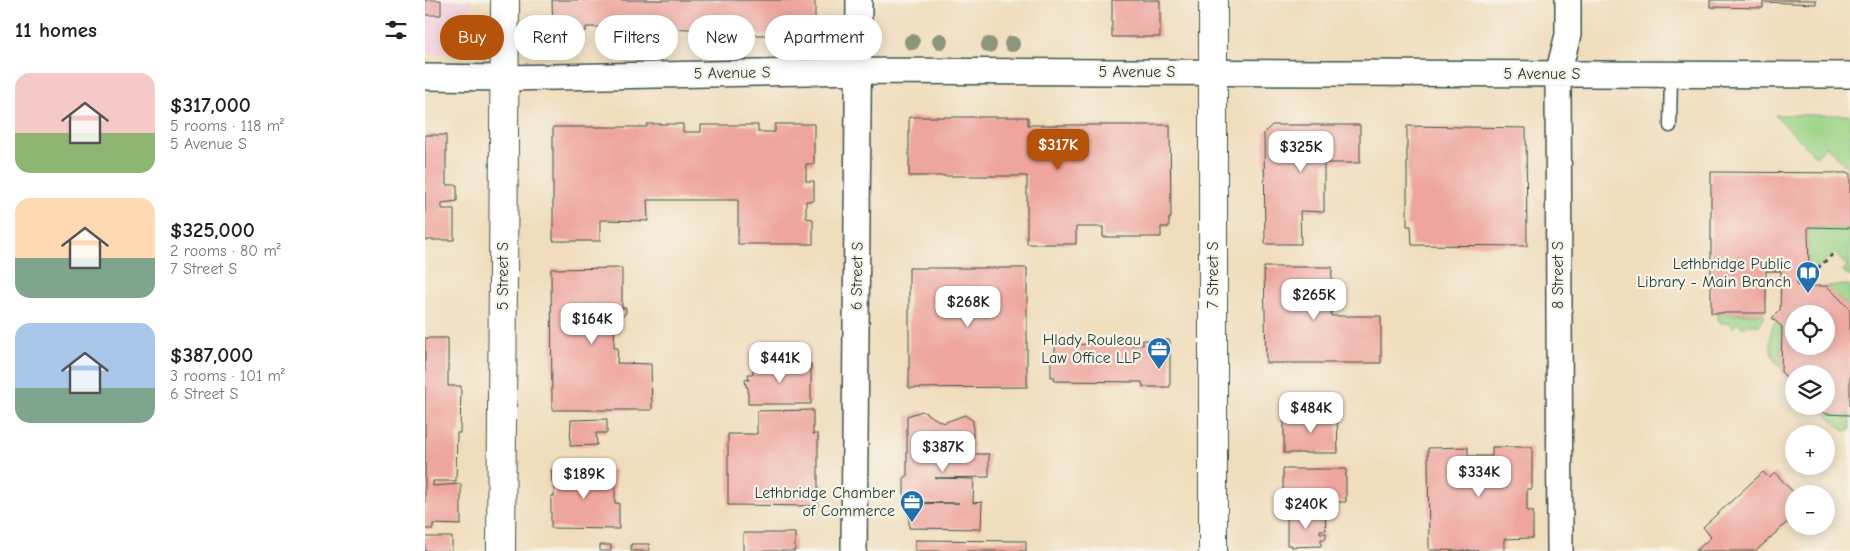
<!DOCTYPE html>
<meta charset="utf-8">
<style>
body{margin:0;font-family:"Comic Neue",sans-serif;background:#f2f2f2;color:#202124;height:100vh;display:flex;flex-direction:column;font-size:19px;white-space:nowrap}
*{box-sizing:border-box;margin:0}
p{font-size:16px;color:#757577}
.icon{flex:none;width:28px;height:28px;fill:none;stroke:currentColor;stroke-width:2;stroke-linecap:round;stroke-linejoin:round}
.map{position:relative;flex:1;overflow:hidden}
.side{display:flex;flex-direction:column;background:#fff;width:425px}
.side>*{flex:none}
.banner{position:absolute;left:15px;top:15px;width:475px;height:45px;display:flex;gap:10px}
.tools{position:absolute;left:1360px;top:305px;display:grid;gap:10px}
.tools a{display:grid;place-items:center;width:50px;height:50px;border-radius:50%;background:#fff;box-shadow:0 2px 12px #0003;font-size:25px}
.price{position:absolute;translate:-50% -42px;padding:0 11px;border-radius:10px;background:#fff;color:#222;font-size:16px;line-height:32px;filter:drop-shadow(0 1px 2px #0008)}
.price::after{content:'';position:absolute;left:50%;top:30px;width:15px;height:11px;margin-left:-8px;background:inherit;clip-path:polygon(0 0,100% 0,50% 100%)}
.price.on{background:#b45309;color:#fff}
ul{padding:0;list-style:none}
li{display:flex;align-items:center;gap:15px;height:125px;padding:0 15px}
li span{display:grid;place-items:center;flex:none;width:140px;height:100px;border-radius:15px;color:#555}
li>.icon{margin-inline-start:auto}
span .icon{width:60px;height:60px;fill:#fffc;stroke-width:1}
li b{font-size:21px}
h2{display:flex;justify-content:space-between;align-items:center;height:60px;padding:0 15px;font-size:21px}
.chip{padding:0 18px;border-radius:22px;background:#fff;box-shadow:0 2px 12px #0003;font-size:18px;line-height:45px}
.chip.on{background:#b45309;color:#fff}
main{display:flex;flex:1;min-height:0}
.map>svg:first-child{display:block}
.built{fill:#f4cfdc}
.green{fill:#9bd386;stroke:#5d885d}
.building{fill:#eea59e;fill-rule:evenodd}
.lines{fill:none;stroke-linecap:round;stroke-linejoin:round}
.service-casing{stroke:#3e5548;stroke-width:15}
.minor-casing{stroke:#3e5548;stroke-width:28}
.tertiary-casing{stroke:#3e5548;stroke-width:30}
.path{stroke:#3e5548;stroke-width:3;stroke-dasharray:4 4;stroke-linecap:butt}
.service{stroke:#fff;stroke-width:12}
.minor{stroke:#fff;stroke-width:25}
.tertiary{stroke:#fff;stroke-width:28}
.tree{fill:#8b967a}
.labels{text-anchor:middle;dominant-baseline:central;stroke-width:4.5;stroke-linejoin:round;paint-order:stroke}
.street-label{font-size:16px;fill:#1f3d34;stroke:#f7f3e8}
.poi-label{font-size:16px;fill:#1f3d34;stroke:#f7f3e8;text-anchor:end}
</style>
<main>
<section class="side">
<h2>11 homes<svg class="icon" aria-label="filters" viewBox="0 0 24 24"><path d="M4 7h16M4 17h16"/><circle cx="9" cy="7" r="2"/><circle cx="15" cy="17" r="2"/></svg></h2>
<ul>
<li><span style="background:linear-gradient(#f6c9c9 60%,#8fb573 0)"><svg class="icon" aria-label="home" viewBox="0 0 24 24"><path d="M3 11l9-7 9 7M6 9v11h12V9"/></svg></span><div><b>$317,000</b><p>5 rooms · 118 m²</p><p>5 Avenue S</p></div></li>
<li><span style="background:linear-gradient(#ffd9b3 60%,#7fa58c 0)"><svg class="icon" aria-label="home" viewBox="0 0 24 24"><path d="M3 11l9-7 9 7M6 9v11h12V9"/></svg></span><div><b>$325,000</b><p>2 rooms · 80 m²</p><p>7 Street S</p></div></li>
<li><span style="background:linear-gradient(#a9c7e8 65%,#7fa58c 0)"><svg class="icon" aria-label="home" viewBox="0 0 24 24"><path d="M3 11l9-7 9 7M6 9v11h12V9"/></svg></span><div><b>$387,000</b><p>3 rooms · 101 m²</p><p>6 Street S</p></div></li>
</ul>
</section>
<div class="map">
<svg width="1425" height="551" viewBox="0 0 1425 551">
<rect width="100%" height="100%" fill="#f7f3e8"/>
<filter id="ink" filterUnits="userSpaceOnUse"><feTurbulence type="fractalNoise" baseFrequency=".02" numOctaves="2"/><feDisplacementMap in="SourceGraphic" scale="10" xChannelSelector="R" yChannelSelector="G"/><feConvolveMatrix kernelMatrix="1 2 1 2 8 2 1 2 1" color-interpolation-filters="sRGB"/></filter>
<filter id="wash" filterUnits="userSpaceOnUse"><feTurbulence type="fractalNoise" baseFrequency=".0096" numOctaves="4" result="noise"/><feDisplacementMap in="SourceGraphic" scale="20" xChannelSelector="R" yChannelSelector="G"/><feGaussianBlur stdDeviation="1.12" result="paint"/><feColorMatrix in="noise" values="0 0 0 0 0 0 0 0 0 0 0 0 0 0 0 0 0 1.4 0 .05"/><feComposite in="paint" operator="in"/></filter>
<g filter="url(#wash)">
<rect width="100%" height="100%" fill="#f0ddbc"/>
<path class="built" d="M0,0H46V53H0Z"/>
<path class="green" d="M1350,115H1425V170L1401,146L1391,157Z
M1383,227L1425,228V277L1418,271L1422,266L1409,253L1384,276Z
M1425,285V309L1402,286Z
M1293,313L1339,314V319L1334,325H1323L1318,328L1313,323L1308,328L1304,323H1296L1293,319Z
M1351,321L1357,327L1356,368C1344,359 1341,333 1351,321Z
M1400,414L1425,415V430L1419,431Z"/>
<g id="blocks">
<path class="building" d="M0,0H16V15H0Z
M127,0H390V30H362V35H326L327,31L235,28L161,27V31H128Z
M687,0H735V37H687Z
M1285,0H1391V4L1338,2V8L1285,7Z
M484,117H603V125H745L746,218H744V227H736V237H678V227H651V244H602V176H484Z
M222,124H258V132H276V125H333V132H350V124H389V164H381V181H389V201H381V218L388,219V244H313V200H222L223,221L175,220V241H128V127H222Z
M847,125H935V163H899V212L875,211L876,244H840L839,133Z
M982,126L1101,128L1102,246L987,245L986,226H982Z
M0,135H21V185H32V201L17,203V209H29V240H0Z
M1286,172L1425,173V228L1383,227L1384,270H1372V286H1402L1425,309V415L1400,414L1392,406H1401V374H1369V384L1356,372L1357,327L1347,318L1355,310L1356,271H1341V313H1286ZM1369,314H1401V346H1369Z
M839,267H907L906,316H956V363H841Z
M197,268V308H201V313L199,315H190L189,348H193L192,363L226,364L227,410H127L126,269Z
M484,268H602V387L484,388Z
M0,338H23V386H36L35,433H32L31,481H8V486L36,484V525L8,524V529H0Z
M718,340H745V387H718L717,382L629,381L630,377H626V355L629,356L631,344L718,345Z
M328,364H386V404H323V387H321L320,379L324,380L323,374H328Z
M388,410V434H393V506L303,505V434H332V411Z
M497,411L518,423L540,415L548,421V454H564V477L510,478L549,479L548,503L557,502L556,529L484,528V504L534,503L479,502V477H482V416Z
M859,414H912L913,453H859Z
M182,419V433H171L172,445L145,446L146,420Z
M1043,447V456H1067V447H1107V489H1102V511H1108V538L1079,539V551L1004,550L1003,448Z
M858,469H921V502L858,503Z
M126,470H190V503H194V529L126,528V496H129V484L127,482Z
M1338,472L1344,478L1350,473L1369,493V516L1331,551H1271L1286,537L1278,527Z
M900,514L901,530H895V533H901V539H896V546L866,547L867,545H862V515Z
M318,533H370V551H318Z
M0,537H27V551H0Z
M490,540L601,541V551H490Z
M206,544H224V551H206Z
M175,545H186V551H175Z"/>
</g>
</g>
<g filter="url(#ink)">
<use href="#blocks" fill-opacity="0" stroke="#3e5548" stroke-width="1"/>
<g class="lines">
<g class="service-casing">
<path id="service" d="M1245,126L1246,74"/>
</g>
<g class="minor-casing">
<path id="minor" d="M0,77L80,78L435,71L1425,75
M429,551L434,0
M1135,551L1133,74L1143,35V0"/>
</g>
<g class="tertiary-casing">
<path id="tertiary" d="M788,0V551
M76,551L80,0"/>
</g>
<path class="path" d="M1381,279L1409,253"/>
<use href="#service" class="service"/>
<use href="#minor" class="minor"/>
<use href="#tertiary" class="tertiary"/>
</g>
<g class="tree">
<circle cx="515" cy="41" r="8"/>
<circle cx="487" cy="42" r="8"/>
<circle cx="587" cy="44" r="8"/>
<circle cx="564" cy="45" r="8"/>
</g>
</g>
<defs>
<g id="library-pin" transform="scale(1.25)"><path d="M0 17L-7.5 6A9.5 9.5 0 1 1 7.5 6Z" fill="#1f6fb2" stroke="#f7f3e8"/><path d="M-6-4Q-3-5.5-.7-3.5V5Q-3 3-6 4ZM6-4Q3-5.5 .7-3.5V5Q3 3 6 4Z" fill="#fff"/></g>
<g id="office-pin" transform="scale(1.25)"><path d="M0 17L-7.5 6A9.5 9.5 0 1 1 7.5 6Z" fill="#1f6fb2" stroke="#f7f3e8"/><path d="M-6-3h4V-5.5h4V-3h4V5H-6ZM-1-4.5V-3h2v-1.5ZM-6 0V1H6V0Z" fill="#fff"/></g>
</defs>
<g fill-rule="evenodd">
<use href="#library-pin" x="1383" y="273"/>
<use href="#office-pin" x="734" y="349"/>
<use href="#office-pin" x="487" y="502"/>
</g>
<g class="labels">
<g class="street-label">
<text x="712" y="72">5 Avenue S</text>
<text transform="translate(307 73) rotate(-1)">5 Avenue S</text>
<text x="1117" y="74">5 Avenue S</text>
<text transform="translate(788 275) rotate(-90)">7 Street S</text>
<text transform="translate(1133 275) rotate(-90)">8 Street S</text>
<text transform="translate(78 276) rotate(-90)">5 Street S</text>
<text transform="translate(432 276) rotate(-89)">6 Street S</text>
</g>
<g class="poi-label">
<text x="1366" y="264">Lethbridge Public<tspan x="1366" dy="18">Library - Main Branch</tspan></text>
<text x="716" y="340">Hlady Rouleau<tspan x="716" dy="18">Law Office LLP</tspan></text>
<text x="470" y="493">Lethbridge Chamber<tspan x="470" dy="18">of Commerce</tspan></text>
</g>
</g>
</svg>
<div class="tools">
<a><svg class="icon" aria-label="locate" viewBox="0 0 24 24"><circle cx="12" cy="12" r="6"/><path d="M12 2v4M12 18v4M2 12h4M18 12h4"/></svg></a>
<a><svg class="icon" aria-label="layers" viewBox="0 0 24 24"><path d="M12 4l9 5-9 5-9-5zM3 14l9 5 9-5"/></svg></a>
<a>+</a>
<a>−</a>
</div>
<b class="price on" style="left:633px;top:171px">$317K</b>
<b class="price" style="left:876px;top:173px">$325K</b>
<b class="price" style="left:889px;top:321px">$265K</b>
<b class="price" style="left:543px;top:328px">$268K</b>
<b class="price" style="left:167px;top:345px">$164K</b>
<b class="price" style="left:355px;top:384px">$441K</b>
<b class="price" style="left:886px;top:434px">$484K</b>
<b class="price" style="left:518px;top:473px">$387K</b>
<b class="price" style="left:1054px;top:498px">$334K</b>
<b class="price" style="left:159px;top:500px">$189K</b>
<b class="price" style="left:881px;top:530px">$240K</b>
<div class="banner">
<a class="chip on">Buy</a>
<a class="chip">Rent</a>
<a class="chip">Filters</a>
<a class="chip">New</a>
<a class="chip">Apartment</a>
</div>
</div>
</main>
